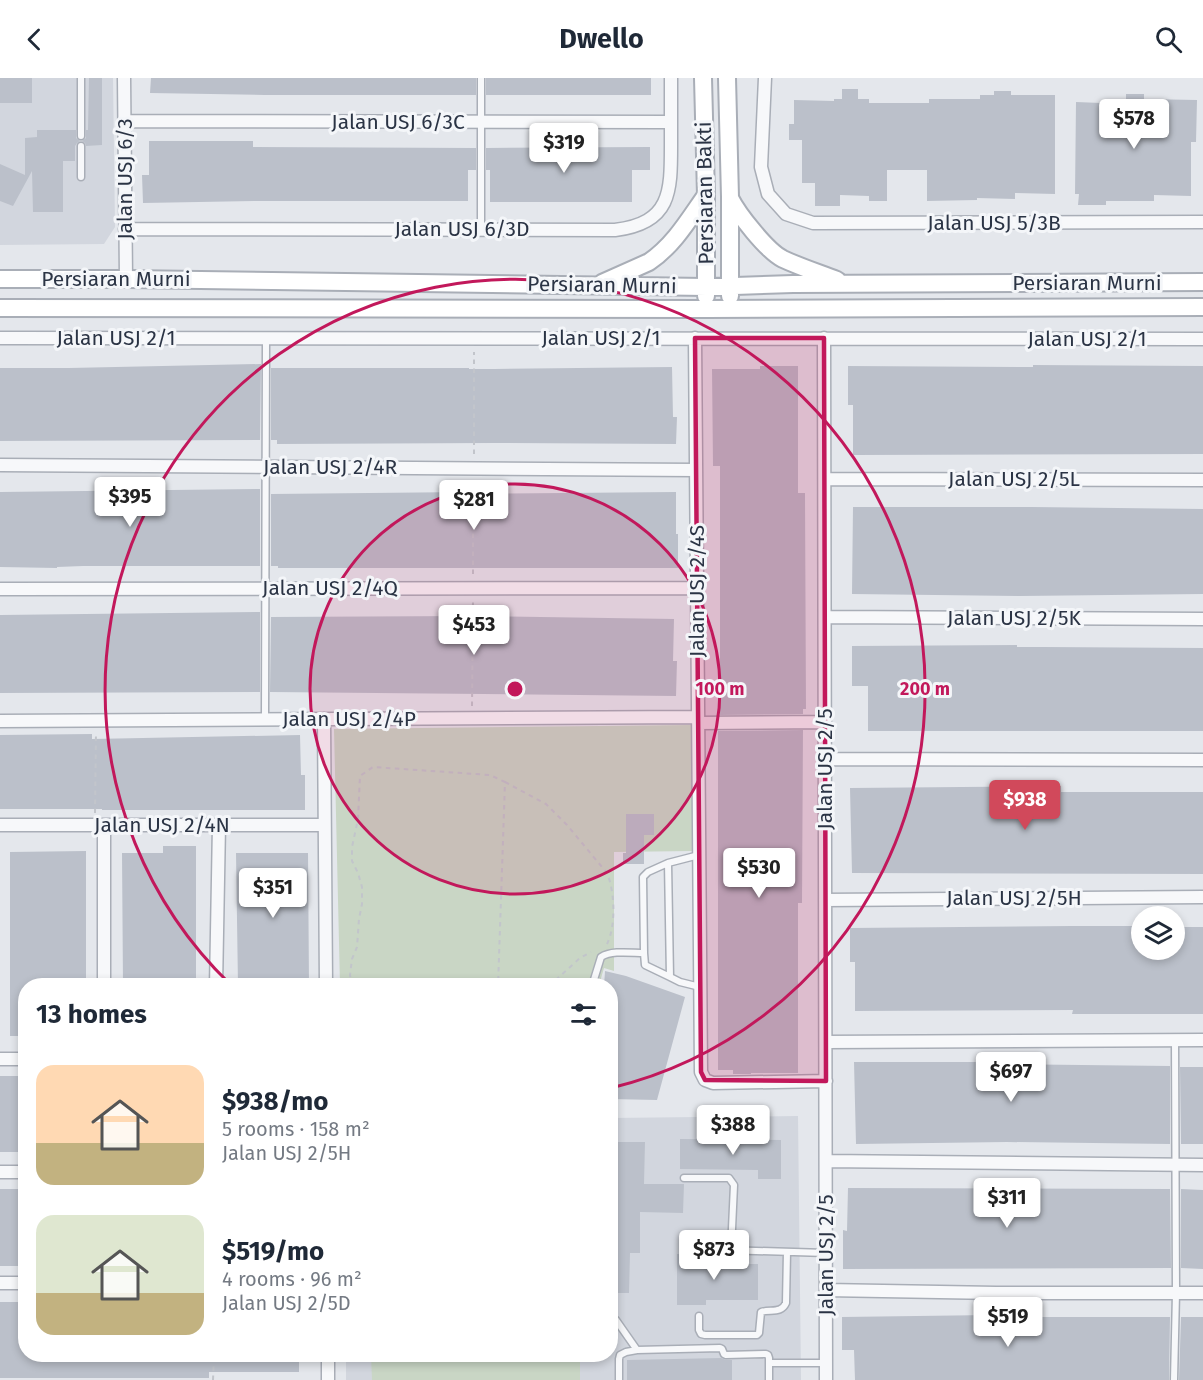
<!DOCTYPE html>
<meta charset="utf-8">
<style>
body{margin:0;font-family:"Fira Sans",sans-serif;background:#f6f6f7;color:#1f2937;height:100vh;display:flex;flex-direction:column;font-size:22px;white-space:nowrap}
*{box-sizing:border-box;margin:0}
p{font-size:20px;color:#747a83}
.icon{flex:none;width:33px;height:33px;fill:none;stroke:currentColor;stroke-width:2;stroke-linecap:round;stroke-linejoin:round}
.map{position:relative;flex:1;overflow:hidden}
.side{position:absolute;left:18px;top:900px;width:600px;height:384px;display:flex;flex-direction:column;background:#fff;border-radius:24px;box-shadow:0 3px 9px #0003}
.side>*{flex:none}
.controls{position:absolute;left:1131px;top:828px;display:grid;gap:12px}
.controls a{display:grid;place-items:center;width:54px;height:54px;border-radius:50%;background:#fff;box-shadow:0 3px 9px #0003;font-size:30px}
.price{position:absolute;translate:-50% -51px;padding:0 14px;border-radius:6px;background:#fff;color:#222;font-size:20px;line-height:39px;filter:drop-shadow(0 2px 3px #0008)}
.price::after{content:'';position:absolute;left:50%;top:36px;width:18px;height:14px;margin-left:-9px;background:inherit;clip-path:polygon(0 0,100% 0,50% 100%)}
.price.on{background:#d1495b;color:#fff}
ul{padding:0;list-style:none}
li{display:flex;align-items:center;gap:18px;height:150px;padding:0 18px}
li span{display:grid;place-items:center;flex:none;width:168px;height:120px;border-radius:18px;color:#555}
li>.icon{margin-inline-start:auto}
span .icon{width:72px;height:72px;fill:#fffc;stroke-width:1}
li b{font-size:26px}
h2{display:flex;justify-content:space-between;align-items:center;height:72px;padding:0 18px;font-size:26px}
header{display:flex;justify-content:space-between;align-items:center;height:78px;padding:0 18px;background:#fff;font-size:27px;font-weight:700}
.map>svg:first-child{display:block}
.built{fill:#d2d6de}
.green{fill:#c9d6c5}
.building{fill:#bbc0ca}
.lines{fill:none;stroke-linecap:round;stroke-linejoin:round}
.lane-casing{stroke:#a9aeb7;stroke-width:9}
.street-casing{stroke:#a9aeb7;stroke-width:15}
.secondary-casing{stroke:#a9aeb7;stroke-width:20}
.path{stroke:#c2c5cb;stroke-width:2;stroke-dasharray:4.5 4.5;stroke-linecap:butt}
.lane{stroke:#f7f8fa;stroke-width:6}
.street{stroke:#f7f8fa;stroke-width:12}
.secondary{stroke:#fff;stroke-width:16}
.marked{fill:#c2185b;fill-opacity:0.2;stroke:#c2185b;stroke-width:4.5;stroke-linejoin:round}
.ring{fill:none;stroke:#c2185b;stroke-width:3}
.labels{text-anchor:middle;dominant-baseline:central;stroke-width:6;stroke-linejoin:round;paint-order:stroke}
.street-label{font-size:21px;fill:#2b3445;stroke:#f4f6f9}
.centre{fill:#c2185b;stroke:#f4f6f9;stroke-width:3}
.ring-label{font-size:18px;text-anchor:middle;font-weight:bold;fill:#c2185b;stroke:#f4f6f9;stroke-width:6;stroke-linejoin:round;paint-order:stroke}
</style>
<header><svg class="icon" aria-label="back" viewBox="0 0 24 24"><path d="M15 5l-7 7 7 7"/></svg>Dwello<svg class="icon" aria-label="search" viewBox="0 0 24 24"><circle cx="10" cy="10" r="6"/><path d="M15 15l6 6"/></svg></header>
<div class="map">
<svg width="1203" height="1302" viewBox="0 0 1203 1302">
<rect width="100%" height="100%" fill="#e4e7ec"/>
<path class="built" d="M0,0H113L115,149L104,166L0,167Z
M798,1038L801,1302H346V1277L610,1276L611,1040Z"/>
<path class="green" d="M692,647L693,773L614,774V893L604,890L599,907H340L334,651Z
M371,1277H580V1302H372Z"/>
<path class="building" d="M0,0H32V25H0Z
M89,0H102V67L86,68L85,65L82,63L86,60V52H88Z
M151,0H476V17H265L150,15Z
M486,0H651V17H486Z
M842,11H858V21H869V25H929V21H980V17H994V13H1011V17H1055V116L1015,115V121L977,120V122L927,123V92H887V123H869V118L840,117V128H815V105H802V62H789V46H794V22L834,23V21H842Z
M1126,16H1144V21L1197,22L1196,64H1191V118L1154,117V123H1106V127H1078L1079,116H1075L1076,24L1126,26Z
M37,52H76V60L80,63L77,65L75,68V83H63V134H33L32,93L13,128L0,123V86L25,97V60L37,59Z
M149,63H253V69L476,70V92H468V123H254L143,125L142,97H149Z
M650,69V92H632V124H490V92H486V70Z
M261,286L260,362L0,363V290H69Z
M1033,287L1203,288V376L853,377V327H848V288L1033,289Z
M760,288H798V415H805L806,631H803V636L720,637V388H713L712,291H760Z
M672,289L673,339H677L676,366L493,365L277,366V362H271V290H469V291H494Z
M260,411V488H83L57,489V490L0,489V414Z
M467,414V416L676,414V456H678V490H278V488H271V416Z
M853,429H1032L1203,431V516L1020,518L852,516Z
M260,534V614L0,615V537Z
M466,538L674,541L673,583H677L676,618L270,614L271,539Z
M1017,567V569H1045L1203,570V653H868V608H852V568Z
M803,652L802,825H798V995H751V996H733V992H718V653Z
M92,656V661L300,657L301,697H305V732H102V731H0V657Z
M1061,708V714H1203V796L852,795L850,710Z
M626,736H654V757H644V786H623V775H626Z
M163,768H196V908H123L122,775H163Z
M86,773V908H26V958H10V774Z
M236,775H308L309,908H238Z
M1072,848H1142V872H1174V849H1203V936H1072L1073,932L855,933V884H850V850Z
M605,893L626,898L685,919L657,1022L610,1021V908H604Z
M854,984H994V986L1170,988V1066L1007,1064L856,1066Z
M1180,989H1203V1066H1181Z
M0,998H26V1074H0Z
M680,1061L781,1062V1101H758V1092L680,1091Z
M610,1064H645L644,1106H684L683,1135L640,1134V1175H630L629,1215H610Z
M848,1110L1169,1111H1170L1171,1190L843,1191V1152L847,1153Z
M0,1111H26V1188H0Z
M1181,1111L1203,1112V1191L1181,1190Z
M677,1176L706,1177V1186H758V1222H706V1227H677Z
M0,1224H26V1276H299V1294H209V1300H0Z
M991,1237V1239H1170L1169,1302H855L854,1272H842V1239Z
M1181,1239H1203V1302H1179Z
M721,1280L726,1282H732V1302H627V1282Z"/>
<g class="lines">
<g class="lane-casing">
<path id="lane" d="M81,0V58
M481,0V151
M81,68V99
M265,641L266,261
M699,777L668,785L670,899L680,904L700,909
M668,785L648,794L643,799L644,875L645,887L670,899
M592,908L601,879C612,872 631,875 644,875
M684,1100H729L734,1107L731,1172
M690,1171L826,1175
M610,1237L616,1242L637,1272L626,1274L620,1277L619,1281V1302
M699,1238V1252L701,1256L705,1257H757L759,1255L761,1234C771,1231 781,1236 786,1225L787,1174
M637,1272L720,1270L722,1271L724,1276L726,1277L766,1276L768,1277L769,1280V1302
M769,1285H826
M1174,1302L1176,1215L1175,962"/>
</g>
<g class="street-casing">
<path id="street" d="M124,0L126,201
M765,0L761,89L768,116L786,136L813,145L1203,144
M124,43L671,44
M125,151L615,152C672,145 671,113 671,65C671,43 671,22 671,0
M0,260L1203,261
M695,260L701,994L705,1002L713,1005L826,1003
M824,260L826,1302
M0,387L696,392
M825,401L1203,402
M0,511L697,510
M825,539L1203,541
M324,641L326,908
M0,643L698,639
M698,645L825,644
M825,681L1203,682
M0,747H324
M104,747V908
M825,822L1203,819
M216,908L219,747
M826,964L1203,962
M0,981H26
M826,1083L1203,1087
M0,1094H26
M0,1205H26
M826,1212L996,1215H1203
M328,1276V1302"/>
</g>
<g class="secondary-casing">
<path id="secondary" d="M703,0L706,117V218
M727,0L730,119V218
M730,120C738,136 767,173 783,181C800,189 819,195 837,202
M0,201H126L706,209L793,206L1203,204
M602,205L649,184C674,167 689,141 706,117
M0,230L706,231L1203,229"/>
</g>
<path class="path" d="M474,376V274
M473,496V403
M472,628L473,523
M505,704L546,726L567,747L607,795C615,814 616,848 607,866
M95,735L96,654
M352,908L350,897L352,881L357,869L359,841L362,826V809L358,795L352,783V769L358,741L360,698L373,689L490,697L505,704L498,908
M549,908L580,880L591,874
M213,1302L214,1276"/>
<use href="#lane" class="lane"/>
<use href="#street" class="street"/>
<use href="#secondary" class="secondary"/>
</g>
<path class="marked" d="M695,260H824L826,1003L705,1002L701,994Z"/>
<circle cx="515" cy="611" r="205" fill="#c2185b" fill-opacity=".12"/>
<g class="ring">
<circle cx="515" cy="611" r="205"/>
<path d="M230 906A410 410 0 1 1 611 1010"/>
</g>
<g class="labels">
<g class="street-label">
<text x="398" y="44">Jalan USJ 6/3C</text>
<text transform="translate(125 101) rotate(-90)">Jalan USJ 6/3</text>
<text transform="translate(705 115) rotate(-91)">Persiaran Bakti</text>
<text x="994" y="145">Jalan USJ 5/3B</text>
<text x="462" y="151">Jalan USJ 6/3D</text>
<text x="116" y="201">Persiaran Murni</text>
<text x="1087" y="205">Persiaran Murni</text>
<text transform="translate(602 207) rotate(1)">Persiaran Murni</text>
<text x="116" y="260">Jalan USJ 2/1</text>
<text x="601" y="260">Jalan USJ 2/1</text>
<text x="1087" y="261">Jalan USJ 2/1</text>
<text x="330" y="389">Jalan USJ 2/4R</text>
<text x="1014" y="401">Jalan USJ 2/5L</text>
<text x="330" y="510">Jalan USJ 2/4Q</text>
<text transform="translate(697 513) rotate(-90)">Jalan USJ 2/4S</text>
<text x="1014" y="540">Jalan USJ 2/5K</text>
<text x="349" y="641">Jalan USJ 2/4P</text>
<text transform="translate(825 691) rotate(-90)">Jalan USJ 2/5</text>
<text x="162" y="747">Jalan USJ 2/4N</text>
<text x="1014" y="820">Jalan USJ 2/5H</text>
<text transform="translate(826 1177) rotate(-90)">Jalan USJ 2/5</text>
</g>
</g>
<circle cx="515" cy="611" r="9" class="centre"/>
<g class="ring-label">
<text x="720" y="617">100 m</text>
<text x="925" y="617">200 m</text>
</g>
</svg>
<div class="controls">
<a><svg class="icon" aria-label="layers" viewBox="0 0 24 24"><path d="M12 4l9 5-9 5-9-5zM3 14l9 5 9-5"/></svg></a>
</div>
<b class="price" style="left:1134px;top:72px">$578</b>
<b class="price" style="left:564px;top:96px">$319</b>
<b class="price" style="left:130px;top:450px">$395</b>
<b class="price" style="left:474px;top:453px">$281</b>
<b class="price" style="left:474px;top:578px">$453</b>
<b class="price on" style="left:1025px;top:753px">$938</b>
<b class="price" style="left:759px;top:821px">$530</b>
<b class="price" style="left:273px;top:841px">$351</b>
<b class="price" style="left:1011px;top:1025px">$697</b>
<b class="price" style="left:733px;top:1078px">$388</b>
<b class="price" style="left:1007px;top:1151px">$311</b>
<b class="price" style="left:714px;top:1203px">$873</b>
<b class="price" style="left:1008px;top:1270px">$519</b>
<section class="side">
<h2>13 homes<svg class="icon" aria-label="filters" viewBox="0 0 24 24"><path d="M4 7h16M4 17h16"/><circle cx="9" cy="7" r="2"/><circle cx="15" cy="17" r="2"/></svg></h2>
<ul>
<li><span style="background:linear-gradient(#ffd9b3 65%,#c2b280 0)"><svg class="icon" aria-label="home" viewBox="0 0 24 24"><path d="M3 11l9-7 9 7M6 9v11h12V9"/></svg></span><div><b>$938/mo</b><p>5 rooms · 158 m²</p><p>Jalan USJ 2/5H</p></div></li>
<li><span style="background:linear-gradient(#dfe7d0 65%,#c2b280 0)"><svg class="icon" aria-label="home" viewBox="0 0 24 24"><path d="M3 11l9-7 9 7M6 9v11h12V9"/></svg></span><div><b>$519/mo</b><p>4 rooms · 96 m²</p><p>Jalan USJ 2/5D</p></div></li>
</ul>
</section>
</div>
